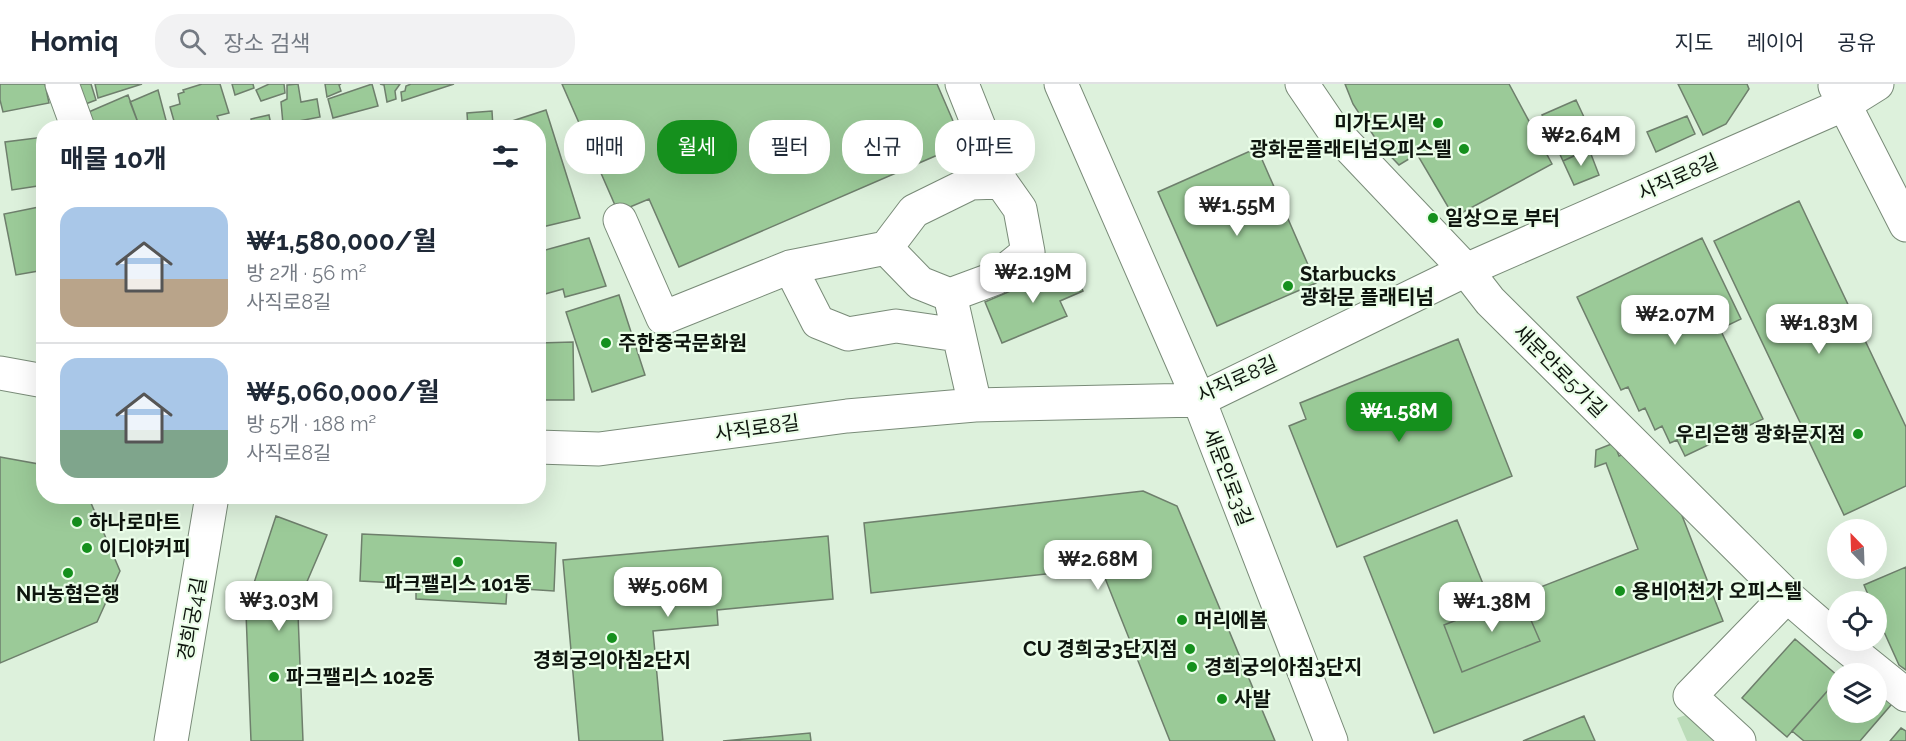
<!DOCTYPE html>
<html lang="ko">
<meta charset="utf-8">
<style>
body{margin:0;font-family:Raleway,"Noto Sans KR",sans-serif;background:#f2f2f3;color:#1f2937;height:100vh;display:flex;flex-direction:column;font-size:22px;white-space:nowrap}
*{box-sizing:border-box;margin:0}
p{font-size:20px;color:#747a83}
.icon{flex:none;width:33px;height:33px;fill:none;stroke:currentColor;stroke-width:2;stroke-linecap:round;stroke-linejoin:round}
.map{position:relative;flex:1;overflow:hidden}
.details{position:absolute;left:36px;top:36px;width:510px;height:384px;display:flex;flex-direction:column;background:#fff;border-radius:24px;box-shadow:0 6px 24px #0002}
.details>*{flex:none}
.hud{position:absolute;left:564px;top:36px;width:570px;height:54px;display:flex;gap:12px}
.needle{width:39px;rotate:337deg}
.fabs{position:absolute;left:1827px;top:435px;display:grid;gap:12px}
.fabs a{display:grid;place-items:center;width:60px;height:60px;border-radius:50%;background:#fff;box-shadow:0 6px 24px #0002;font-size:30px}
.price{position:absolute;translate:-50% -51px;padding:0 14px;border-radius:12px;background:#fff;color:#222;font-size:20px;line-height:39px;filter:drop-shadow(0 2px 3px #0008)}
.price::after{content:'';position:absolute;left:50%;top:36px;width:18px;height:14px;margin-left:-9px;background:inherit;clip-path:polygon(0 0,100% 0,50% 100%)}
.price.on{background:#15901d;color:#fff}
ul{padding:0;list-style:none}
li{display:flex;align-items:center;gap:18px;height:150px;padding:0 24px}
li+li{border-top:2px solid #e0e1e3}
li span{display:grid;place-items:center;flex:none;width:168px;height:120px;border-radius:18px;color:#555}
li>.icon{margin-inline-start:auto}
span .icon{width:72px;height:72px;fill:#fffc;stroke-width:1}
li b{font-size:26px}
h2{display:flex;justify-content:space-between;align-items:center;height:72px;padding:0 24px;font-size:26px}
.pill{padding:0 21px;border-radius:24px;background:#fff;box-shadow:0 6px 24px #0002;font-size:21px;line-height:54px}
.pill.on{background:#15901d;color:#fff}
header{display:flex;align-items:center;gap:36px;box-sizing:border-box;height:84px;padding:0 30px;background:#fff;border-bottom:2px solid #e0e1e3}
header strong{font-size:28px}
nav{display:flex;gap:33px;margin-inline-start:auto;font-size:21px}
.search{width:420px;height:54px;background:#f2f2f3;display:flex;align-items:center;gap:15px;box-sizing:border-box;padding:0 21px;border-radius:24px;color:#747a83;font-size:22px}
.map>svg:first-child{display:block}
.green{fill:#bbdcb9}
.building{fill:#9bca98;stroke:#6e7f6c;stroke-width:1.5}
.lines{fill:none;stroke-linecap:round;stroke-linejoin:round}
.minor-casing{stroke:#798b78;stroke-width:35}
.minor{stroke:#fff;stroke-width:33}
.poi-dot{fill:#15901d;stroke:#ebfee9;stroke-width:2}
.labels{text-anchor:middle;dominant-baseline:central;stroke-width:4.5;stroke-linejoin:round;paint-order:stroke}
.poi-label{font-size:20px;font-weight:bold;fill:#0e150e;stroke:#ebfee9;text-anchor:start}
.street-label{font-size:20px;fill:#0e150e;stroke:#ebfee9}
</style>
<header>
<strong>Homiq</strong>
<div class="search"><svg class="icon" aria-label="search" viewBox="0 0 24 24"><circle cx="10" cy="10" r="6"/><path d="M15 15l6 6"/></svg>장소 검색</div>
<nav><a>지도</a><a>레이어</a><a>공유</a></nav>
</header>
<div class="map">
<svg width="1906" height="657" viewBox="0 0 1906 657">
<rect width="100%" height="100%" fill="#ddf1dc"/>
<path class="green" d="M1689,630L1716,657H1687L1677,634Z"/>
<path class="building" d="M0,0H45L49,19L3,28L0,16Z
M77,0H91L96,16L83,21Z
M95,0H142L98,14Z
M202,0H220L229,29L217,32L219,37L195,44H189L188,40L176,44L170,23L180,20L178,10L184,8L183,6Z
M232,0H253L254,4L235,11Z
M269,0H284L285,9L261,17L256,6Z
M298,0L301,18L317,15L320,33L283,40L281,18L287,15V1Z
M325,0H341L339,1L341,7L327,13Z
M372,0L378,22L333,34L328,15Z
M400,0L395,7L396,15L387,18L384,1L380,0Z
M411,0H454L402,17L401,8L405,7L406,2Z
M562,0H937L963,60L679,183L649,115L618,128Z
M1345,0H1509L1552,80L1454,133L1417,70L1399,81L1379,60L1353,20Z
M1678,0H1747L1749,5L1726,40L1703,51Z
M158,6L167,40L158,44H140L130,18Z
M128,11L140,44H87L84,30Z
M1576,16L1597,61L1563,77L1542,31Z
M546,26L580,134L538,144V44H501L500,41Z
M492,27L493,44H468L467,29Z
M269,31L271,41L277,44H253L251,35Z
M1687,32L1695,50L1656,68L1647,48Z
M369,38L370,44H339L338,41Z
M44,53V101L12,106L5,58Z
M1257,64L1316,199L1217,242L1158,108Z
M1589,65L1599,91L1574,101L1563,77Z
M1799,117L1906,343V402L1844,431L1714,157Z
M44,122V186L16,191L4,130Z
M589,154L606,202L565,213L563,205L545,210L540,196L538,197V168Z
M1702,154L1741,235L1720,245L1763,335L1685,372L1677,356L1670,359L1662,342L1655,346L1645,324L1639,327L1628,303L1621,306L1577,213Z
M1071,181L1083,207L1060,217L1067,232L1002,259L985,218Z
M619,211L645,291L592,308L566,228Z
M1458,255L1512,392L1337,463L1289,342L1306,335L1300,319Z
M573,258L574,316H540L539,259Z
M1614,359L1619,372L1634,366L1669,398L1723,537L1434,649L1364,473L1457,436L1492,522L1638,465L1606,379L1595,383L1596,366Z
M0,373L44,381V412H88L120,487L97,538L0,579Z
M1143,407L1177,422L1275,657H1170L1101,484L871,509L864,439Z
M276,432L327,451L300,514L298,530L303,657H251L246,529L252,505Z
M362,450L556,459L554,507L507,504L506,520L416,515V500L360,497Z
M828,452L833,515L717,526L718,541L653,547L663,657H579L563,476Z
M1906,483V586L1899,581L1876,530V518H1871L1864,501Z
M1520,511L1540,557L1462,588L1444,541Z
M1795,555L1838,592V595L1787,653L1742,614Z
M1838,595V628H1876V596L1897,614L1860,657H1804L1792,647Z
M1584,632L1595,657H1523Z
M1901,644L1906,647V657H1890Z
M810,649L811,657H723Z"/>
<g class="lines">
<g class="minor-casing">
<path id="minor" d="M62,0L78,44
M962,0L1001,98L1020,125L1028,168L996,194L950,211L975,321
M1061,0L1199,316L1331,657
M1302,0L1334,47L1466,186L1490,217L1787,512L1838,556
M1835,2L1906,141
M620,136L663,234L790,183L886,164L914,127L971,99L1001,98
M886,164L920,199L950,211
M790,183L818,238L848,250L896,242L958,251
M0,289L44,297
M538,363L599,365L847,332L975,321L1199,316L1466,186L1845,20L1877,0
M1838,556L1906,611
M171,657L212,412
M1739,657L1690,612L1787,512"/>
</g>
<use href="#minor" class="minor"/>
</g>
<g class="poi-dot">
<circle cx="1438" cy="39" r="6"/>
<circle cx="1464" cy="65" r="6"/>
<circle cx="1433" cy="134" r="6"/>
<circle cx="1288" cy="202" r="6"/>
<circle cx="606" cy="259" r="6"/>
<circle cx="1858" cy="350" r="6"/>
<circle cx="77" cy="438" r="6"/>
<circle cx="87" cy="464" r="6"/>
<circle cx="458" cy="478" r="6"/>
<circle cx="68" cy="489" r="6"/>
<circle cx="1620" cy="507" r="6"/>
<circle cx="1182" cy="536" r="6"/>
<circle cx="612" cy="554" r="6"/>
<circle cx="1190" cy="565" r="6"/>
<circle cx="1192" cy="583" r="6"/>
<circle cx="274" cy="593" r="6"/>
<circle cx="1222" cy="615" r="6"/>
</g>
<g class="labels">
<g class="poi-label">
<text x="1426" y="39" text-anchor="end">미가도시락</text>
<text x="1452" y="65" text-anchor="end">광화문플래티넘오피스텔</text>
<text x="1445" y="134">일상으로 부터</text>
<text x="1300" y="190">Starbucks<tspan x="1300" dy="23">광화문 플래티넘</tspan></text>
<text x="618" y="259">주한중국문화원</text>
<text x="1846" y="350" text-anchor="end">우리은행 광화문지점</text>
<text x="89" y="438">하나로마트</text>
<text x="99" y="464">이디야커피</text>
<text x="458" y="500" text-anchor="middle">파크팰리스 101동</text>
<text x="1632" y="507">용비어천가 오피스텔</text>
<text x="68" y="510" text-anchor="middle">NH농협은행</text>
<text x="1194" y="536">머리에봄</text>
<text x="1178" y="565" text-anchor="end">CU 경희궁3단지점</text>
<text x="612" y="576" text-anchor="middle">경희궁의아침2단지</text>
<text x="1204" y="583">경희궁의아침3단지</text>
<text x="286" y="593">파크팰리스 102동</text>
<text x="1234" y="615">사발</text>
</g>
<g class="street-label">
<text transform="translate(1678 93) rotate(-24)">사직로8길</text>
<text transform="translate(1560 287) rotate(45)">새문안로5가길</text>
<text transform="translate(1237 295) rotate(-24)">사직로8길</text>
<text transform="translate(757 344) rotate(-8)">사직로8길</text>
<text transform="translate(1228 393) rotate(69)">새문안로3길</text>
<text transform="translate(192 535) rotate(-80)">경희궁4길</text>
</g>
</g>
</svg>
<div class="fabs">
<a><svg class="needle" viewBox="-14 -14 28 28"><path d="M0-13l5 13h-10z" fill="#e53935"/><path d="M0 13l5-13h-10z" fill="#747a83"/></svg></a>
<a><svg class="icon" aria-label="locate" viewBox="0 0 24 24"><circle cx="12" cy="12" r="6"/><path d="M12 2v4M12 18v4M2 12h4M18 12h4"/></svg></a>
<a><svg class="icon" aria-label="layers" viewBox="0 0 24 24"><path d="M12 4l9 5-9 5-9-5zM3 14l9 5 9-5"/></svg></a>
</div>
<b class="price" style="left:1581px;top:83px">₩2.64M</b>
<b class="price" style="left:1237px;top:153px">₩1.55M</b>
<b class="price" style="left:1033px;top:220px">₩2.19M</b>
<b class="price" style="left:1675px;top:262px">₩2.07M</b>
<b class="price" style="left:1819px;top:271px">₩1.83M</b>
<b class="price on" style="left:1399px;top:359px">₩1.58M</b>
<b class="price" style="left:1098px;top:507px">₩2.68M</b>
<b class="price" style="left:668px;top:534px">₩5.06M</b>
<b class="price" style="left:279px;top:548px">₩3.03M</b>
<b class="price" style="left:1492px;top:549px">₩1.38M</b>
<div class="hud">
<a class="pill">매매</a>
<a class="pill on">월세</a>
<a class="pill">필터</a>
<a class="pill">신규</a>
<a class="pill">아파트</a>
</div>
<section class="details">
<h2>매물 10개<svg class="icon" aria-label="filters" viewBox="0 0 24 24"><path d="M4 7h16M4 17h16"/><circle cx="9" cy="7" r="2"/><circle cx="15" cy="17" r="2"/></svg></h2>
<ul>
<li><span style="background:linear-gradient(#a9c7e8 60%,#b9a48a 0)"><svg class="icon" aria-label="home" viewBox="0 0 24 24"><path d="M3 11l9-7 9 7M6 9v11h12V9"/></svg></span><div><b>₩1,580,000/월</b><p>방 2개 · 56 m²</p><p>사직로8길</p></div></li>
<li><span style="background:linear-gradient(#a9c7e8 60%,#7fa58c 0)"><svg class="icon" aria-label="home" viewBox="0 0 24 24"><path d="M3 11l9-7 9 7M6 9v11h12V9"/></svg></span><div><b>₩5,060,000/월</b><p>방 5개 · 188 m²</p><p>사직로8길</p></div></li>
</ul>
</section>
</div>
